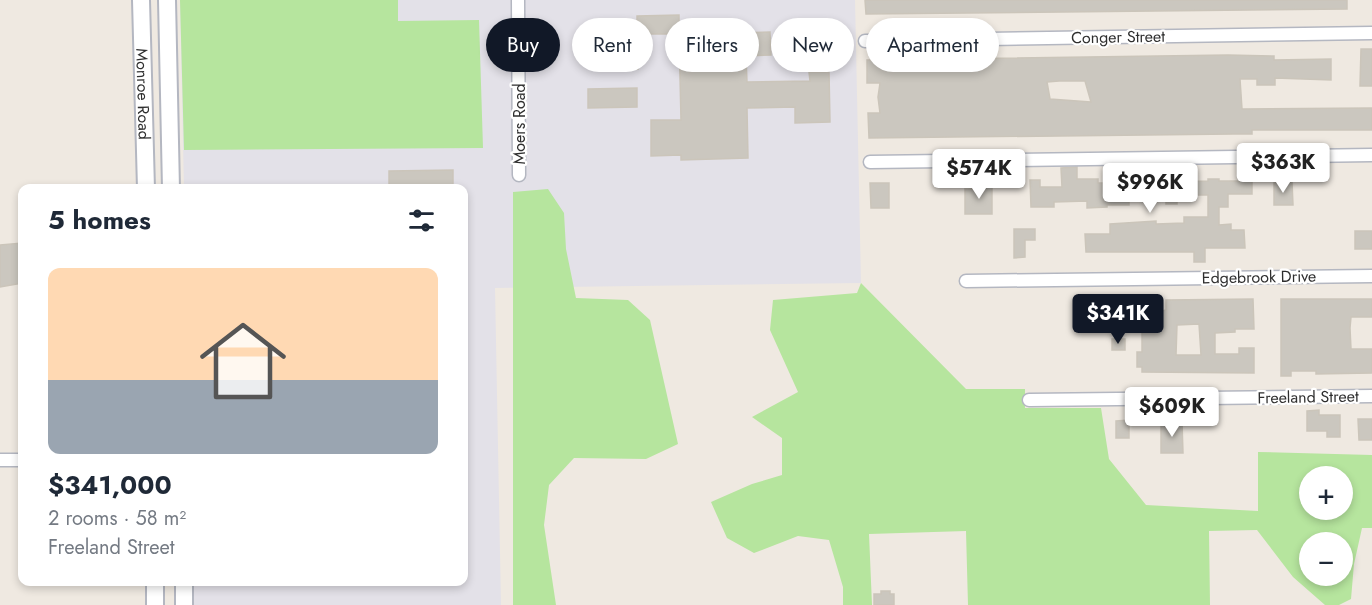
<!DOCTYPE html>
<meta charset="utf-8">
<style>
body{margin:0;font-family:Jost,sans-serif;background:#f2f2f3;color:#1f2937;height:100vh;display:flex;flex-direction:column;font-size:22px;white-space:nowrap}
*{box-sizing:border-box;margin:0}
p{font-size:20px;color:#747a83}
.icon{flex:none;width:33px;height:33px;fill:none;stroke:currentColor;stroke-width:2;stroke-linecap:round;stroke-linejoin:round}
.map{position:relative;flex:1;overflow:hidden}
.details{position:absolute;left:18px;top:184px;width:450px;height:402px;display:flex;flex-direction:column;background:#fff;border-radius:12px;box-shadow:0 3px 9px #0003}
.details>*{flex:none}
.hud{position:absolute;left:486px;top:18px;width:570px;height:54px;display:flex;gap:12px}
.controls{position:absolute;left:1299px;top:466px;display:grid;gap:12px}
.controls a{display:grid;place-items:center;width:54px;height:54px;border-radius:50%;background:#fff;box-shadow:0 3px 9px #0003;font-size:30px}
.price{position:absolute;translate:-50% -51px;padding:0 14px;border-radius:6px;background:#fff;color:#222;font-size:20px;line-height:39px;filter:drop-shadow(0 2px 3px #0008)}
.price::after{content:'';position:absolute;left:50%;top:36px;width:18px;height:14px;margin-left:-9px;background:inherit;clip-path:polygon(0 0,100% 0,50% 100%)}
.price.current{background:#111827;color:#fff}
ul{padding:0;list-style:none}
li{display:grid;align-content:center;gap:12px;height:318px;padding:0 30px}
li span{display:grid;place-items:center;height:186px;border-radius:12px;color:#555}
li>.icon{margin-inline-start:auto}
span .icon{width:108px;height:108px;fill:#fffc;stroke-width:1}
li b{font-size:26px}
h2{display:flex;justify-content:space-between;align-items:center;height:72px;padding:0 30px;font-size:26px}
.chip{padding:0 21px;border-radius:27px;background:#fff;box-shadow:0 3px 9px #0003;font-size:21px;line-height:54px}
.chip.current{background:#111827;color:#fff}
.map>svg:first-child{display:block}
.industrial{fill:#e3e1e8}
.green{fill:#b6e59e;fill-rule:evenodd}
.building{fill:#cbc7bf;stroke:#cbc5ba;stroke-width:1.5;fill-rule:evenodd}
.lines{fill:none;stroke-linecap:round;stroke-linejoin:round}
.street-casing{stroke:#b4b7c1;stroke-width:15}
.secondary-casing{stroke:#b4b7c1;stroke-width:20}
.street{stroke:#fff;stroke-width:12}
.secondary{stroke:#fff;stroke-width:16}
.labels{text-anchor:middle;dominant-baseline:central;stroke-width:4.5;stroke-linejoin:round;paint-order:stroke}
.street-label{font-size:16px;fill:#2e2e2e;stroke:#fff}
</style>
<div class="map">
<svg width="1372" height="605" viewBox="0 0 1372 605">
<rect width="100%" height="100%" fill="#efe9e1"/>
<path class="industrial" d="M180,0H855L861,283L495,288L501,605H193L192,582H464V189H184Z"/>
<path class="green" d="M180,0H398V21L479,20L483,148L184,150Z
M548,189L564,213L566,249L576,298L628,300L650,320L678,444L646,459L574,458L549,485L544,525L556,605H513V192Z
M861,283L966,389H1025V408H1101L1109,459L1146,505L1258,511V452L1372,455V528H1362L1354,564L1351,599L1339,605H1325L1293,577L1257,530L1209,531L1210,605H968L966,531L869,534L872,605H843V587L829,540L798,536L754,553L727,538L711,502L752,484L782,475V438L752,417L798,392L770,330L773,300L857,293ZM1310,477H1342V510H1310ZM1310,543H1342V576H1310Z"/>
<path class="building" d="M865,0H1347V9L866,14Z
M679,15V34H637V16Z
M610,24V35L637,34L638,69H589L588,37H600V25Z
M770,32L771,55L746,56L747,82L810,81L809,72H829L830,122L795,123V107L747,108L748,158L681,160V155L651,156V120H681L679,34Z
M1361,49H1372V86H1360Z
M1228,55L1274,56V60L1331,59V80L1275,78V85H1257V79H1240L1242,109L1372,108V130H1252V134H1233L869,138L868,113H880L878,97L880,83H867V60ZM1059,81H1085L1091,102L1050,99L1047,82Z
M637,88V107L588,108V89Z
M1077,167V179H1098V183H1107V185H1134V182L1208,181V179H1219V181H1252V194H1228V207H1219V225L1231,224V230H1244L1245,248H1205V262H1194V252H1086L1085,234H1110V224L1156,221V224L1184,223V217H1208V195H1177V204H1166V201H1129V205H1107V207L1087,208V201L1054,202V207H1031L1030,180H1040V187H1062L1061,168Z
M453,170V189H389V171Z
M1292,182L1293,205H1274V183Z
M870,183H889V208H871Z
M979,183H992V214H965V189H979Z
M1014,229H1035V240H1025V257L1014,258Z
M1355,231H1372V249H1355Z
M22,243V283L0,287V245Z
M1253,299L1254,329H1235V332L1215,333V354H1239V348H1254V373L1142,372V367H1137V352H1142V326L1117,327V302L1143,301L1144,311H1162L1166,310V300ZM1199,324L1201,355H1176L1177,325Z
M1281,299H1372V317H1351L1350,328L1351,349H1372V373L1316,374V371H1291V376H1281Z
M1112,339H1125V350H1112Z
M1319,410V415H1340V437H1327V431H1307V411Z
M1358,419H1372V440H1359Z
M1129,420V438H1116V421Z
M1182,422L1183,453H1161V423Z
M881,591H890V594H894V605H874V594H881Z"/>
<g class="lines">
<g class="street-casing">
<path id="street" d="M518,0L519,175
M865,41L1372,33
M870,162L1372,155
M966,281L1372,276
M1029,400L1372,396
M0,460H22"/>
</g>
<g class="secondary-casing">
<g id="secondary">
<path id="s1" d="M141,0L146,189"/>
<path d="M167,0L171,189"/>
<path d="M155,582V605"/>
<path d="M184,582V605"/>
</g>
</g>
<use href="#street" class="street"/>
<use href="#secondary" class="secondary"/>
</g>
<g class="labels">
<g class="street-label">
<text transform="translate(1118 37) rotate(-1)">Conger Street</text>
<text stroke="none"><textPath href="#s1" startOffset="94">Monroe Road</textPath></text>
<text transform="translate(519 124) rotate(-90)">Moers Road</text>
<text transform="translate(1259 277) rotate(-1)">Edgebrook Drive</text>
<text transform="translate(1308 397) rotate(-1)">Freeland Street</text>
</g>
</g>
</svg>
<div class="controls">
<a>+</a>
<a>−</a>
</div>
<b class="price" style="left:1283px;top:194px">$363K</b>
<b class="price" style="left:979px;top:200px">$574K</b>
<b class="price" style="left:1150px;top:214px">$996K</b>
<b class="price current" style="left:1118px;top:345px">$341K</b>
<b class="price" style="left:1172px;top:438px">$609K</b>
<div class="hud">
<a class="chip current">Buy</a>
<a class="chip">Rent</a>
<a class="chip">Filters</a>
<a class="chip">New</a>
<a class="chip">Apartment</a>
</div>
<section class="details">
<h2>5 homes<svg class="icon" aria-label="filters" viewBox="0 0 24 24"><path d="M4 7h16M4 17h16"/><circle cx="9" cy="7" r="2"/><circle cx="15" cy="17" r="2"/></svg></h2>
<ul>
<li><span style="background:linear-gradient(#ffd9b3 60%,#9aa5b1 0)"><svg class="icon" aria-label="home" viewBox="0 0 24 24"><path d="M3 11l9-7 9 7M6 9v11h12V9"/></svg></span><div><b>$341,000</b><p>2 rooms · 58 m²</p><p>Freeland Street</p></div></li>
</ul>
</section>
</div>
